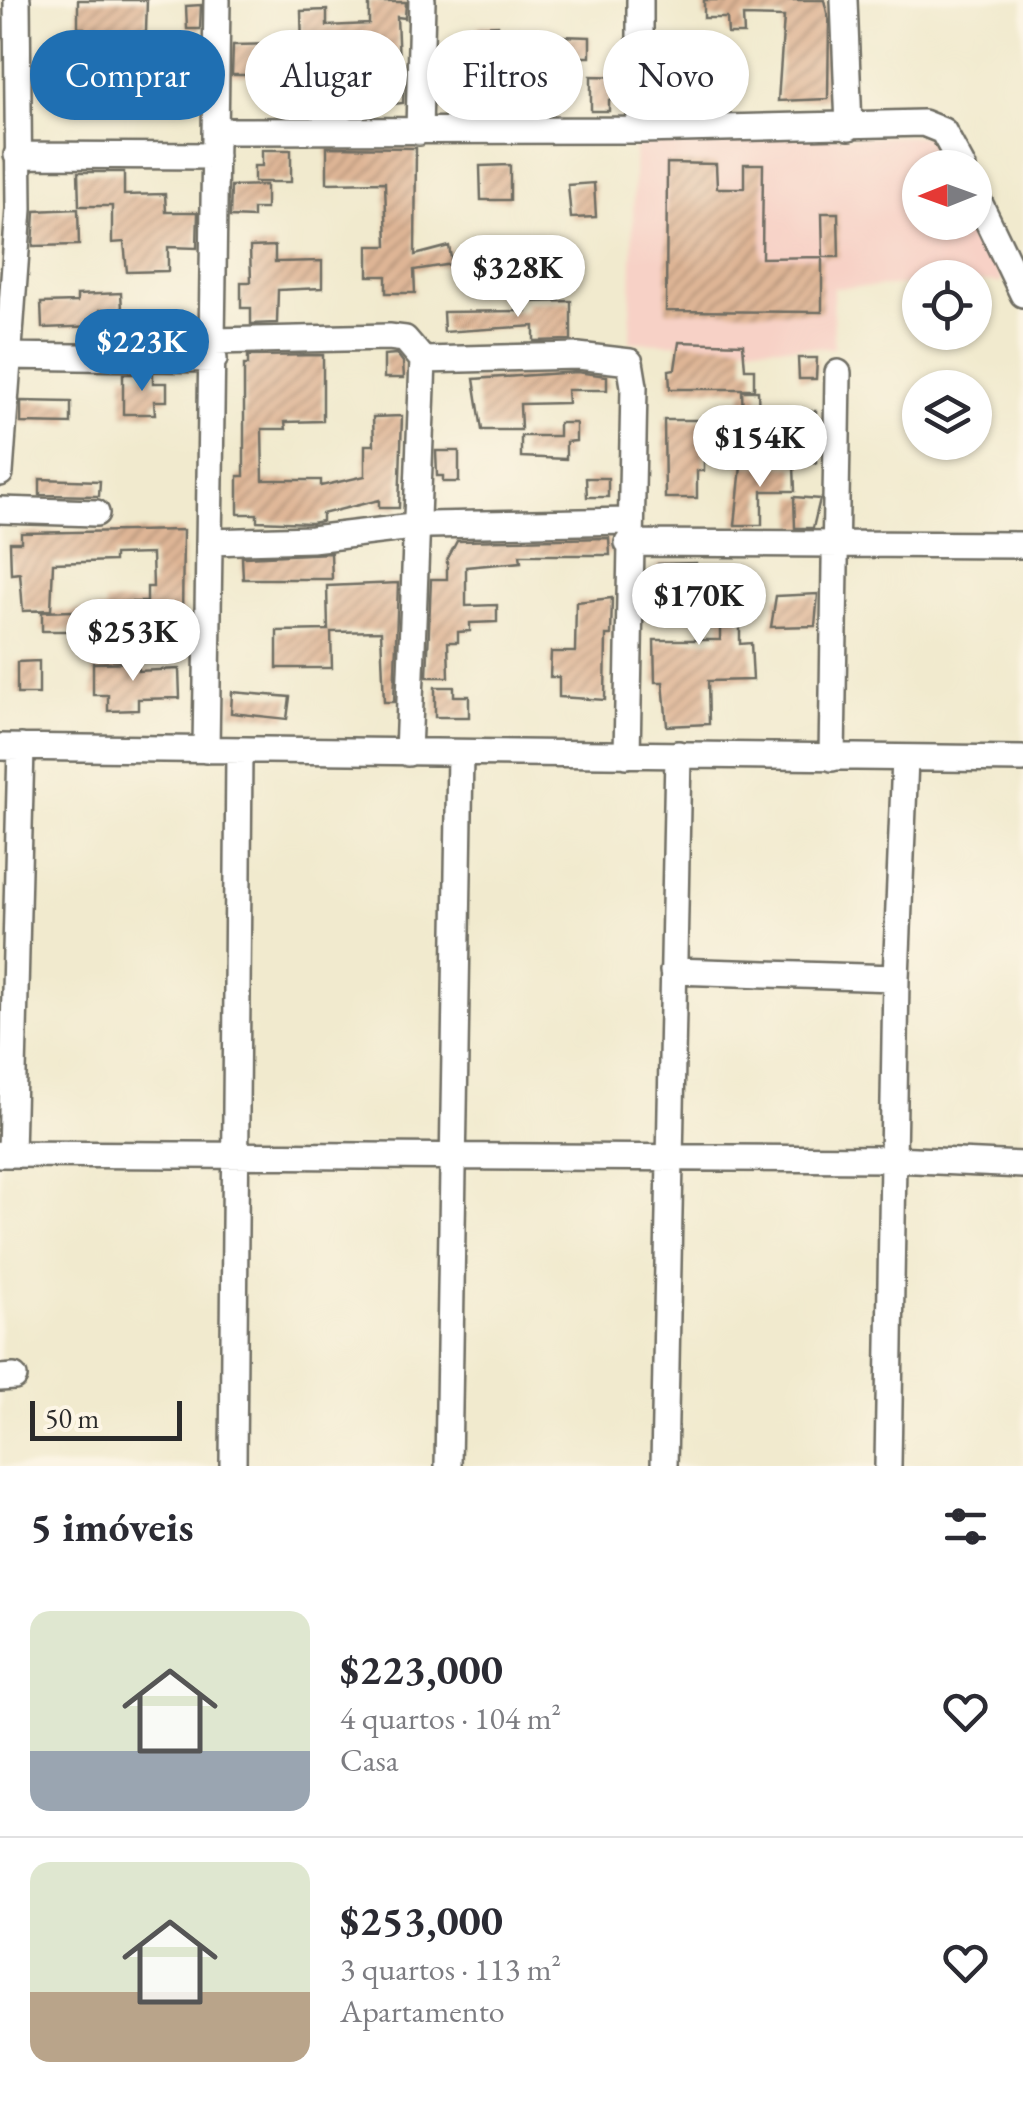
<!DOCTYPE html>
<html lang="pt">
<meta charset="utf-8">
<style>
body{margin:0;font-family:"EB Garamond",serif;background:#f2f2f3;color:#2b2b33;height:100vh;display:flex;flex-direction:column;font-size:38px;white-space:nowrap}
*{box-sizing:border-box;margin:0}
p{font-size:32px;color:#7c7c81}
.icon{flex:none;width:55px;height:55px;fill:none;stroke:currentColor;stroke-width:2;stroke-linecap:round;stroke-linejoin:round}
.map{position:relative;height:1466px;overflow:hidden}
.drawer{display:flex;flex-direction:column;background:#fff;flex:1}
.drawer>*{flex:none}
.hud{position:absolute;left:30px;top:30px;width:965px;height:90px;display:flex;gap:20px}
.needle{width:65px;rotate:269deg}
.controls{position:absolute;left:902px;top:150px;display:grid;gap:20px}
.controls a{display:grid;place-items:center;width:90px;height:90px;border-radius:50%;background:#fff;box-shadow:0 2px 8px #0004;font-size:50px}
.scale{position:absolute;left:30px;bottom:25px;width:152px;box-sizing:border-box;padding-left:10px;border:5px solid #2b2b2b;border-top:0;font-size:28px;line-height:35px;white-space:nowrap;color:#2b2b2b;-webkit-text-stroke:8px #fcf5e5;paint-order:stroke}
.price{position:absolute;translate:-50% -85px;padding:0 22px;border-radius:35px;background:#fff;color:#222;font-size:32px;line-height:65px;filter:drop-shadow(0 2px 5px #0008)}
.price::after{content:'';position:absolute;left:50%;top:60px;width:30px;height:22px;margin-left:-15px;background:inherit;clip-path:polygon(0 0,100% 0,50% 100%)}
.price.current{background:#1f6fb2;color:#fff}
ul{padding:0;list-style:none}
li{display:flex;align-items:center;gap:30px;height:250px;padding:0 30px}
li+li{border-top:2px solid #e1e1e2}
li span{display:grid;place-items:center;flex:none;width:280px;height:200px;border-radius:20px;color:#555}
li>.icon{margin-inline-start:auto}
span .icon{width:120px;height:120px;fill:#fffc;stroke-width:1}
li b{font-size:42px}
h2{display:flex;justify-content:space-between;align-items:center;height:120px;padding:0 30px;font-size:42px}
.tag{padding:0 35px;border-radius:45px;background:#fff;box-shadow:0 2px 8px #0004;font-size:35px;line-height:90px}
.tag.current{background:#1f6fb2;color:#fff}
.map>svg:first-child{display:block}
.built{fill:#f7d1c6}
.building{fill:url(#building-hatch)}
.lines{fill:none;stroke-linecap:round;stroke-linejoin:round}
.minor-casing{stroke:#706e64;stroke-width:30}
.minor{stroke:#fff;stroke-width:25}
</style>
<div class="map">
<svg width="1023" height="1466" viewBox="0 0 1023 1466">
<defs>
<pattern id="building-hatch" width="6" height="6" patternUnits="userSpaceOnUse" patternTransform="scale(2.5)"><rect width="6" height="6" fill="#dfb696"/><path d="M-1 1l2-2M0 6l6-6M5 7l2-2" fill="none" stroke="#b5947b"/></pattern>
</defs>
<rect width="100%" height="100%" fill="#fcf5e5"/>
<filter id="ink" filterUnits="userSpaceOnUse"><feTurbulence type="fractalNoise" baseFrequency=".01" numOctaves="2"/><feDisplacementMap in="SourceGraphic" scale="20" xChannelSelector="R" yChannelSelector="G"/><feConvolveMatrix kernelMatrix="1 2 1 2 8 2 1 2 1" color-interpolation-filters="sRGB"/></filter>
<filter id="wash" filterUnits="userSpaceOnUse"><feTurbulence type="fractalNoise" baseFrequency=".0048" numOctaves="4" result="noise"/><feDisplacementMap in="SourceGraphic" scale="40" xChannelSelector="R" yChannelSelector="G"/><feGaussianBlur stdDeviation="2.25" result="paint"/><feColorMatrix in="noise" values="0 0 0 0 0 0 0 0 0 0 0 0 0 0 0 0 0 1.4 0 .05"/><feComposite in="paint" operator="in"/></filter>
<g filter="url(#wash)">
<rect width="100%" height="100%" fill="#f1eace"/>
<path class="built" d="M941,136L955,167L920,168V222H975V216L1003,283L920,278V285L833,288L834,348L630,342L635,137Z"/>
<g id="blocks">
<path class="building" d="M78,0H147L146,32L83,39L84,28H78Z
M704,0H824L829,21L828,99L778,101L784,17L743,16L744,34H728L727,18H704Z
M369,2H406L405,18L397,17L399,64H404L403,103L358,108L357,96H327L326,48H302L301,11L327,10V26L369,24Z
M201,5L200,29H187L186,6Z
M498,25L499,45L479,47L478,26Z
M561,36L590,37V57H560Z
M274,44V75H232L233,45Z
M502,59H534L532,97L501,98Z
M442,63H467L469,100H436Z
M125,71L126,106L68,108V72Z
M591,76L624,77V100H609V111H591Z
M690,80L691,105L659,106L656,82Z
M327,147L416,148L415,255L449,246L452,264L414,270L415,293H386V276H368V246H387L385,182L327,183Z
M262,150H291V182H254V166H262Z
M667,163L716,164L717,188H744V164H763L762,258L822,257V312L666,311Z
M510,165V200H481L480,166Z
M78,172H124V195L165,194L166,212H198L197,248L168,247V271L127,272L124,242L112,243V206H79Z
M594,183L596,217L571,218L568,185Z
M266,185V209H253V218L230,217L231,186Z
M78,209L79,245L33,246L35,211Z
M822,213H838L839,257H823Z
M275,246V262L322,261V288L278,290L277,323L251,324V308H241V282H251L250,247Z
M121,293L122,309L100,310V326L42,328L41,303L77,302V295Z
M571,301V340L534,341V326L444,332L443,312L526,311V302Z
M679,342L743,344L745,369H754V389H670L669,370L675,369Z
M397,354L403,362L404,378H384V355Z
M323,355V421L285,422L286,429H262L263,480H321V486L365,476V445H374L373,417L402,416L399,508H379V500L322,514V521L311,523L257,521V514H238V476H244V365H248V356Z
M798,358H817L816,379H799Z
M577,372L607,376V390H567L568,403L520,404L521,430H482L474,379Z
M123,374H153V383H167V401H154L155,414H123Z
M742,391H758L759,419L743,420Z
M21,401L71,402V424L21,423Z
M796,411H816V463L796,464Z
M664,420H740L738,445L704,446V471H697V498H665Z
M559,423H576V441L566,442V459L521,457V436H559Z
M436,451H459V482H443V476H437Z
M741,466H794L795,491H762V525H735Z
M586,478H608V497H587Z
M40,479L100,481L99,496L40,495Z
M794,497L820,499L813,528H795Z
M183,530L182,623L141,624V631H42V612L105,610V602H147V587H153L152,554L114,555V561L53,563L51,610L23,611L20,573L11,574L10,542H21V533Z
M609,538L610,555H520L521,562L466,567V606L497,605V622L470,623V631L458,632V642H448L449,677H427L431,579H447V560L457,541Z
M331,553L332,579H243L242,557Z
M696,563V567H709V590L740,589V644L751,643L753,680L708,681L709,724L667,726L663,682H655L654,640H720V606L684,607L685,588H659L658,564Z
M398,583L394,702H384L381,631L331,632L332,668H277V631L328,630L327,586Z
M818,594L815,626L771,627L776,596Z
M612,598L611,635H606L605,700L559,697V677H550L551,652H575L576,602Z
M39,661V694H17V662Z
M138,662V671L179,669L180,698L138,699V710L108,711V695H93V663Z
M435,687H454V696H469V717H435Z
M232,692L290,697L287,719L231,713Z"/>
</g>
</g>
<g filter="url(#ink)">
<use href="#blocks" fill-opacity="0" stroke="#706e64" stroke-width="2.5"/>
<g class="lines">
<g class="minor-casing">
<path id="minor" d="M640,0V130
M844,0L849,127
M215,131L640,130L923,123L943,131L963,168
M419,132L422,0
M17,155L215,156
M975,194L1023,294
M215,341L389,337L405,339L423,360L578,356L630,362L634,386L627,755
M5,356L214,359
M0,473L19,209L17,0
M0,510L96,513
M210,542L312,539L429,525L628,521
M628,543L1023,545
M0,747L1023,759
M206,750L217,0
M408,753L423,360
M832,758L838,373
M673,971L896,978
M0,1154L894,1159L1023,1165
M11,1154L21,747
M0,1378L14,1377
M233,1466L239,752
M448,1466L460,755
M664,1466L678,754
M888,1466L896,978L905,759"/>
</g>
<use href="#minor" class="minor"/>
</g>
</g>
</svg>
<div class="controls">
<a><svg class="needle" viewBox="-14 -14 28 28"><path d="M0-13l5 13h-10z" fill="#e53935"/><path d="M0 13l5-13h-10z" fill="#7c7c81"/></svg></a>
<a><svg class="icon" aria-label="locate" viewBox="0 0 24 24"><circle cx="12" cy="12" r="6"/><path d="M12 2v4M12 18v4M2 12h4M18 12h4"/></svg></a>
<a><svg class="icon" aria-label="layers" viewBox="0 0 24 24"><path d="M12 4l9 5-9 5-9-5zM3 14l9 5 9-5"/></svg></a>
</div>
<div class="scale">50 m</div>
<b class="price" style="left:518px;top:320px">$328K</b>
<b class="price current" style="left:142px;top:394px">$223K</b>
<b class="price" style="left:760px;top:490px">$154K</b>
<b class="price" style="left:699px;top:648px">$170K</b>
<b class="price" style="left:133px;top:684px">$253K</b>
<div class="hud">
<a class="tag current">Comprar</a>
<a class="tag">Alugar</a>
<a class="tag">Filtros</a>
<a class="tag">Novo</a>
</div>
</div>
<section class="drawer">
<h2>5 imóveis<svg class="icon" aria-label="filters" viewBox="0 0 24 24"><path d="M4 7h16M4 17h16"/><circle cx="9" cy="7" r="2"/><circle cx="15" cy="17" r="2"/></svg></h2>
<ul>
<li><span style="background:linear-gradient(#dfe7d0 70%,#9aa5b1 0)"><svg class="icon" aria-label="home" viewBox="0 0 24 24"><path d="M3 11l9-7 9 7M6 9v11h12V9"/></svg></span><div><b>$223,000</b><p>4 quartos · 104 m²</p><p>Casa</p></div><svg class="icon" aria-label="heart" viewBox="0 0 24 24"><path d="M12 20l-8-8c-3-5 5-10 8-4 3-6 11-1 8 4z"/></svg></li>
<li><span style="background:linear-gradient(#dfe7d0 65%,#b9a48a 0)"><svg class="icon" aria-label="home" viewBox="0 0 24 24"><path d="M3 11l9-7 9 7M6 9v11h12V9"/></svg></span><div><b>$253,000</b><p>3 quartos · 113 m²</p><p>Apartamento</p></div><svg class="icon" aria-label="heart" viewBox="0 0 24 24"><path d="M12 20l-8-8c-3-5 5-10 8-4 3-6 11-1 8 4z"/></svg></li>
</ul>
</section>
